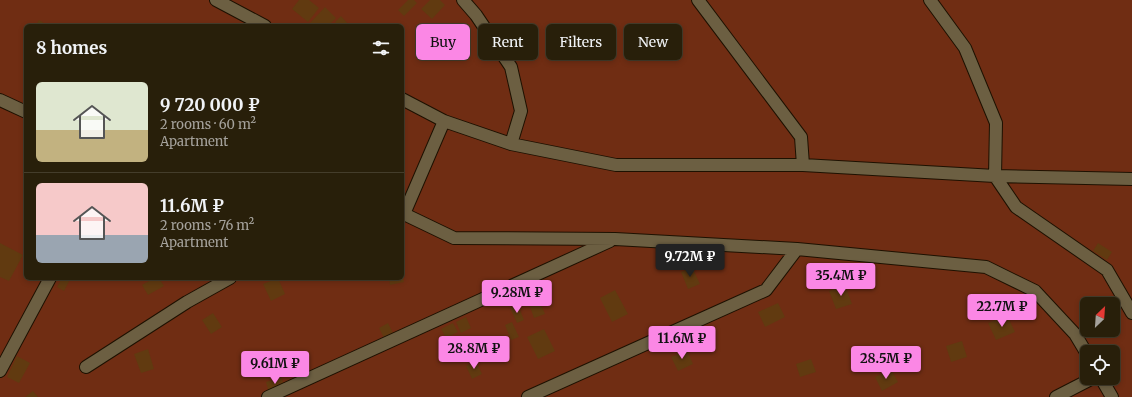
<!DOCTYPE html>
<meta charset="utf-8">
<style>
body{margin:0;font-family:Merriweather,serif;background:#302713;color:#f1f3f6;height:100vh;display:flex;flex-direction:column;font-size:15px;white-space:nowrap}
*{box-sizing:border-box;margin:0}
p{font-size:13px;color:#a5a29c}
.icon{flex:none;width:22px;height:22px;fill:none;stroke:currentColor;stroke-width:2;stroke-linecap:round;stroke-linejoin:round}
.map{position:relative;flex:1;overflow:hidden}
.panel{position:absolute;left:24px;top:24px;width:380px;height:256px;display:flex;flex-direction:column;background:#281f0a;border-radius:6px;box-shadow:0 2px 6px #0003,0 0 0 1px #443d2b}
.panel>*{flex:none}
.top-card{position:absolute;left:416px;top:24px;width:380px;height:36px;display:flex;gap:8px}
.needle{width:26px;rotate:25deg}
.controls{position:absolute;left:1080px;top:297px;display:grid;gap:8px}
.controls a{display:grid;place-items:center;width:40px;height:40px;border-radius:6px;background:#281f0a;box-shadow:0 2px 6px #0003,0 0 0 1px #443d2b;font-size:20px}
.price{position:absolute;translate:-50% -34px;padding:0 9px;border-radius:4px;background:#fb87e5;color:#111;font-size:13px;line-height:26px;filter:drop-shadow(0 1px 2px #0008)}
.price::after{content:'';position:absolute;left:50%;top:24px;width:12px;height:9px;margin-left:-6px;background:inherit;clip-path:polygon(0 0,100% 0,50% 100%)}
.price.selected{background:#222;color:#fff}
ul{padding:0;list-style:none}
li{display:flex;align-items:center;gap:12px;height:100px;padding:0 12px}
li+li{border-top:1px solid #443d2b}
li span{display:grid;place-items:center;flex:none;width:112px;height:80px;border-radius:6px;color:#555}
li>.icon{margin-inline-start:auto}
span .icon{width:48px;height:48px;fill:#fffc;stroke-width:1}
li b{font-size:17px}
h2{display:flex;justify-content:space-between;align-items:center;height:48px;padding:0 12px;font-size:17px}
.tag{padding:0 14px;border-radius:6px;background:#281f0a;box-shadow:0 2px 6px #0003,0 0 0 1px #443d2b;font-size:14px;line-height:36px}
.tag.selected{background:#fb87e5;color:#111}
.map>svg:first-child{display:block}
.green{fill:#702d13;fill-rule:evenodd}
.building{fill:#613a10}
.lines{fill:none;stroke-linecap:round;stroke-linejoin:round}
.minor-casing{stroke:#1d1100;stroke-width:14}
.minor{stroke:#6c5f42;stroke-width:12}
</style>
<div class="map">
<svg width="1132" height="397" viewBox="0 0 1132 397">
<rect width="100%" height="100%" fill="#35290e"/>
<path class="green" d="M0,0H1132V397H0ZM26,26H402V278H26ZM1087,304H1113V330H1087ZM1087,352H1113V378H1087Z"/>
<path class="building" d="M299,0H309L319,8L308,22L292,9Z
M408,0H414L417,3L404,16L398,10Z
M430,0H440L445,5L432,19L421,9Z
M325,7L336,18L328,26H313L310,23Z
M341,16L349,25L348,26H338L335,22Z
M39,20L49,26H35Z
M0,243L23,255L9,281L0,277Z
M1098,243L1112,252L1107,260L1093,251Z
M692,267L700,284L688,289L681,272Z
M62,278H71L64,291L57,287Z
M154,278H159L164,286L148,295L142,285Z
M278,278L285,294L271,301L263,284Z
M389,278H403L404,282L390,285Z
M845,285L852,304L836,309L829,291Z
M615,290L628,314L612,322L600,298Z
M538,298L545,314L534,318L528,301Z
M778,303L785,317L765,327L758,312Z
M518,305L524,320L517,323L510,308Z
M213,313L222,327L211,334L202,320Z
M1007,315L1015,332L996,340L988,323Z
M466,317L471,328L461,333L456,322Z
M512,322L519,337L511,340L505,325Z
M388,323L394,335L385,340L379,328Z
M453,323L458,332L446,338L441,329Z
M544,329L555,351L538,359L527,337Z
M962,341L967,357L951,362L946,346Z
M148,349L154,369L141,373L134,354Z
M687,350L693,364L678,371L671,357Z
M17,356L30,363L19,383L7,377Z
M811,359L816,372L800,377L796,364Z
M476,361L482,374L472,379L466,366Z
M891,369L898,382L882,391L875,377Z
M281,377L285,388L269,393L266,382Z
M33,391L38,397H25Z"/>
<g class="lines">
<g class="minor-casing">
<path id="minor" d="M216,0L265,26
M463,0L476,15L511,67L521,111L511,144
M698,0L801,137L803,165
M930,0L965,48L996,123L995,176L1016,207L1107,270L1132,313
M402,99L444,121L511,144L616,165H803L995,176L1132,179
M0,100L26,112
M402,212L404,214L444,121
M404,214L454,238L615,239L797,249L986,267L1035,291L1075,334L1087,354
M86,367L187,302L230,278
M0,371L50,278
M1101,378L1112,397
M268,397L610,241
M528,397L766,290L797,249
M1056,397L1093,378"/>
</g>
<use href="#minor" class="minor"/>
</g>
</svg>
<div class="controls">
<a><svg class="needle" viewBox="-14 -14 28 28"><path d="M0-13l5 13h-10z" fill="#e53935"/><path d="M0 13l5-13h-10z" fill="#a5a29c"/></svg></a>
<a><svg class="icon" aria-label="locate" viewBox="0 0 24 24"><circle cx="12" cy="12" r="6"/><path d="M12 2v4M12 18v4M2 12h4M18 12h4"/></svg></a>
</div>
<b class="price selected" style="left:690px;top:278px">9.72M ₽</b>
<b class="price" style="left:841px;top:297px">35.4M ₽</b>
<b class="price" style="left:517px;top:314px">9.28M ₽</b>
<b class="price" style="left:1002px;top:328px">22.7M ₽</b>
<b class="price" style="left:682px;top:360px">11.6M ₽</b>
<b class="price" style="left:474px;top:370px">28.8M ₽</b>
<b class="price" style="left:886px;top:380px">28.5M ₽</b>
<b class="price" style="left:275px;top:385px">9.61M ₽</b>
<div class="top-card">
<a class="tag selected">Buy</a>
<a class="tag">Rent</a>
<a class="tag">Filters</a>
<a class="tag">New</a>
</div>
<section class="panel">
<h2>8 homes<svg class="icon" aria-label="filters" viewBox="0 0 24 24"><path d="M4 7h16M4 17h16"/><circle cx="9" cy="7" r="2"/><circle cx="15" cy="17" r="2"/></svg></h2>
<ul>
<li><span style="background:linear-gradient(#dfe7d0 60%,#c2b280 0)"><svg class="icon" aria-label="home" viewBox="0 0 24 24"><path d="M3 11l9-7 9 7M6 9v11h12V9"/></svg></span><div><b>9 720 000 ₽</b><p>2 rooms · 60 m²</p><p>Apartment</p></div></li>
<li><span style="background:linear-gradient(#f6c9c9 65%,#9aa5b1 0)"><svg class="icon" aria-label="home" viewBox="0 0 24 24"><path d="M3 11l9-7 9 7M6 9v11h12V9"/></svg></span><div><b>11.6M ₽</b><p>2 rooms · 76 m²</p><p>Apartment</p></div></li>
</ul>
</section>
</div>
